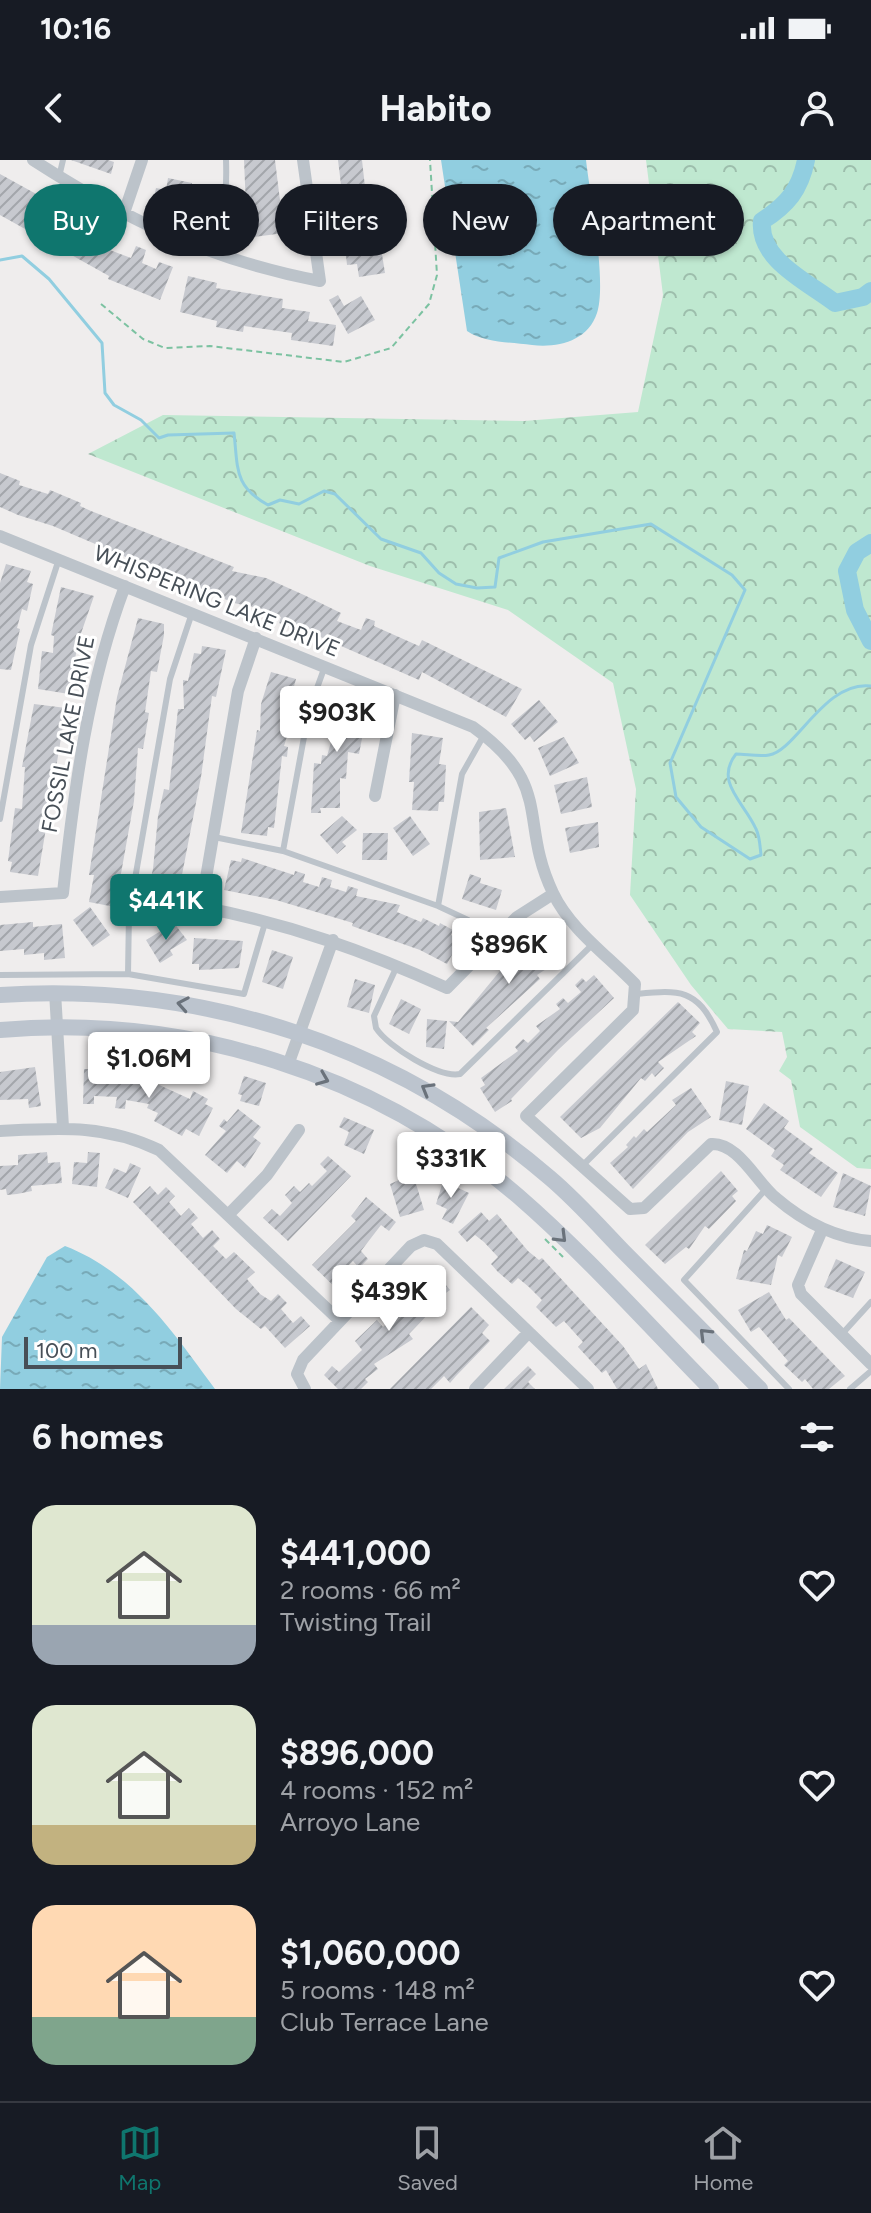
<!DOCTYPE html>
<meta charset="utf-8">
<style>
body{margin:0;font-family:Figtree,sans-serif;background:#242831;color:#f1f3f6;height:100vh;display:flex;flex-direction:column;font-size:30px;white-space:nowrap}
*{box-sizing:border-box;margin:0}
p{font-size:26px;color:#9ea1a6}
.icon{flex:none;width:44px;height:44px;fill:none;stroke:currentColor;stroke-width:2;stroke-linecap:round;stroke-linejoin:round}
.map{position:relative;height:1229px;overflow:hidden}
.side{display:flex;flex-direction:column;background:#171b24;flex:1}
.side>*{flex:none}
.hud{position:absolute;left:24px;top:24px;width:824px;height:72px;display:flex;gap:16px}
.scale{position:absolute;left:24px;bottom:20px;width:158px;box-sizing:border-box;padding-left:8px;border:4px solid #474f57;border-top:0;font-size:22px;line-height:28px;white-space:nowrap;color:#474f57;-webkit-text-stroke:6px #fff;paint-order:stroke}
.price{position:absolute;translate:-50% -68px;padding:0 18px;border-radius:8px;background:#fff;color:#222;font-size:26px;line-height:52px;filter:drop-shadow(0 2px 4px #0008)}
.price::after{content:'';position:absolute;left:50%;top:48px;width:24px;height:18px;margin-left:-12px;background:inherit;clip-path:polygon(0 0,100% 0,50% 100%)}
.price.current{background:#0f766e;color:#fff}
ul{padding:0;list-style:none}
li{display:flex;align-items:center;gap:24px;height:200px;padding:0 32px}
li span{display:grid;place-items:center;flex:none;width:224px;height:160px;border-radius:24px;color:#555}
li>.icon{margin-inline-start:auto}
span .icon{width:96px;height:96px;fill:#fffc;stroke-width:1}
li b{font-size:34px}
h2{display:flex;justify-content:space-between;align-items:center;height:96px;padding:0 32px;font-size:34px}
.pill{padding:0 28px;border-radius:36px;background:#171b24;box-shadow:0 2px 6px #0004;font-size:28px;line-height:72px}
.pill.current{background:#0f766e;color:#fff}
.status{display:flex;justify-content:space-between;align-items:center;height:56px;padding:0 40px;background:#171b24;direction:ltr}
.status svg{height:22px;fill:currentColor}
header{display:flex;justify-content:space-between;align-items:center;height:104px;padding:0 32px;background:#171b24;font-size:36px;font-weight:700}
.tab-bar{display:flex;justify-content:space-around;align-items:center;height:112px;border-top:2px solid #363941;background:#171b24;font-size:22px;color:#9ea1a6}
.tab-bar a{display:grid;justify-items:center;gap:4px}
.tab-bar .current{color:#0f766e}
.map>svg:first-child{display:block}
.forest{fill:url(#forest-crowns)}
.water{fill:url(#water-ripples)}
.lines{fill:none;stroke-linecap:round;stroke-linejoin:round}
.stream{stroke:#91cee0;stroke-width:3}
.river{stroke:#91cee0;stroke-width:18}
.building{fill:url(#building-hatch)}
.path{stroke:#7cc2a1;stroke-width:2;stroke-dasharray:6 4;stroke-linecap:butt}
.service{stroke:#bcc3ca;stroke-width:6}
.minor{stroke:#bcc3ca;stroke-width:12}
.secondary{stroke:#bcc4ce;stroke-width:16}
.oneway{stroke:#6a727b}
.labels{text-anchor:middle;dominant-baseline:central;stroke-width:6;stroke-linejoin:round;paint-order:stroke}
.street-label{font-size:22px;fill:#474f57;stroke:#fff}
</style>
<div class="status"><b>10:16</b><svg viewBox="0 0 49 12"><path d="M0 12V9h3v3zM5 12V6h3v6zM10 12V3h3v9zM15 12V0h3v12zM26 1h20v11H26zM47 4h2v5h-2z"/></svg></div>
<header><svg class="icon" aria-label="back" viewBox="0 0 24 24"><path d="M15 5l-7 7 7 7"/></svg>Habito<svg class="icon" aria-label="person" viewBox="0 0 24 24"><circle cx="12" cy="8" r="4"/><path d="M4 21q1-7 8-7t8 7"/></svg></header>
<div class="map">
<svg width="871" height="1229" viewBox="0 0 871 1229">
<defs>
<pattern id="forest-crowns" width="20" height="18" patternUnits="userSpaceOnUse" patternTransform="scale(2)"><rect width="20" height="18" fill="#bfe8d0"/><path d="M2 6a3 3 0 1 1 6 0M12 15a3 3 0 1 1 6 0" fill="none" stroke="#9dbeac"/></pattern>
<pattern id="water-ripples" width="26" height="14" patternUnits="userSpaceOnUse" patternTransform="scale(2)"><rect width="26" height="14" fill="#91cee0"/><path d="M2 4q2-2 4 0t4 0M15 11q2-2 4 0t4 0" fill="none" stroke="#78aab8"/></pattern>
<pattern id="building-hatch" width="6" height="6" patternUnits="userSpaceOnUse" patternTransform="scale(2)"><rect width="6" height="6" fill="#c7c9cf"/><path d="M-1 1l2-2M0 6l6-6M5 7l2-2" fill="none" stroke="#a3a6ab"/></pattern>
</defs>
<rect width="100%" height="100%" fill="#efeded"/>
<path class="forest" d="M646,0H871V1009L857,1008L800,967L791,920L779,911L787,897L782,872L728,869L691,825L630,735L636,629L613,523L508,450L370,406L88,294L163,255L524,261L638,252L663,135Z"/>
<path class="water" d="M441,0H586C590,35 607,123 597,153C588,181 558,188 532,185C511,182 484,183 467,171Z
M65,1086C133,1112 173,1172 215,1229H0L2,1177L47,1097Z"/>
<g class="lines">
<path class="stream" d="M0,100L22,96L49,119L102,183L105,233L114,245L141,260L159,278L168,275L234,273C238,309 234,326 268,345L280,340L299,344L324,331L335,334L381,379L421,393L439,413L456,424L477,428L495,427L499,398L543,382L651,364L732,415L745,430L670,603L676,637L701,667L750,699L761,695C760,687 760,677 756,669C744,642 714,622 736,594C746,594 759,597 769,595C796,591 825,520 871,526"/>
<path class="river" d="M806,0C800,30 787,45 762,61C758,100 808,122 835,143L863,137L871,131
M871,383L857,392L847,411L855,450L871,481"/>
</g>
<path class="building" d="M71,0H108L114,2L111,14Z
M244,0H275L284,73L254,77L246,47Z
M338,0H362L368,54H372L376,88H381L385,113L359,117L357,104L347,105L345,86H341L332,26L341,25Z
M0,14L87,62L89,58L100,64L92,78L107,89L131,98L136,86L146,90L142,103L156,109L159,102L173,107L160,140L108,119L109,116L0,55Z
M168,18L192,23L187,49L153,42L156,28L166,30Z
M188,116L217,123L216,128L283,139L282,148L310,152L308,161L336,165L333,186L291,180L292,173L244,166L243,172L216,167L217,161L180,152Z
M338,135L344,146L361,136L375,160L348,174L329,140Z
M0,313L20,321L19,325L48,334L50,330L81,343L80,346L91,351L234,407L232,411L266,418L304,435L341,453L337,461L361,470L366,458L375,461L374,466L419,486L422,480L522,529L506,557L422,512L419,520L293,465L292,468L279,463L281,457L267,450L234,443L53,366L18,355L0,347Z
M6,404L31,411L27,422L33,424L27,451L22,449L17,468L20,469L11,510L0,509V423Z
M61,427L94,436L78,482L69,534L38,529L42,491L53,493L54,476L51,475Z
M138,458L164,464V475L157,512L151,511L145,552L149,553L143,589L138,588L134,641L115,747L89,742L94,715H89L117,537Z
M202,486L226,490L216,537L212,536L201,617L180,725H176L171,751L143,752L153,709L158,656L164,629L169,630L178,549H184L183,520L188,521L194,493L201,494Z
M271,512L296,519L293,530L299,531L296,542L290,540V567L284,586L288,587L287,597L282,596L274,668L268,667L267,676L241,673L257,570L260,571L261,544Z
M330,538L365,545L360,573H363L359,594L348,592L346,619L340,618V648H320L321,653H311L314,603L321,604L322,595L327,596L337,561L326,559Z
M539,540L558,562L534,582L530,576L525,580L511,564Z
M34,544L66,548L38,716L10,712L12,702L8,701L15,648L22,649L25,607H22Z
M412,573L443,578L439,604L446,605L444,642H439L438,651L412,650L414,622H409Z
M564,577L579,603L550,616L538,588Z
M587,617L592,647L561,654L554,625Z
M506,648L515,697L480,700L479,652Z
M342,656L357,670L342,682L346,686L337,694L320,675Z
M410,656L430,684L413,696L393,668Z
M598,662L599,687L570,693L565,668Z
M363,673H388L387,700H362Z
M242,698L294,715L295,711L305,714L303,722L319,727L322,717L332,720L330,727L346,732L348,726L358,729L356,736L400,745L397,752L421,762L423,758L439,766L440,763L453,770L451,775L460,780L447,804L420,790L352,766L353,763L276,740L224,730L231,700L241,702Z
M470,714L481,718L480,723L502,730L496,750L462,739Z
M90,747L110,775L93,787L73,760Z
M33,762V767L62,764L65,798L44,800V793L24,795V789L0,791V765Z
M174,763L187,780L170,790L173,795L160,803L146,780Z
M545,768L564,789L557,795L561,799L537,815L540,819L486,868L489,870L473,886L449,861L458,862L504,806Z
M194,778L243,781L239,808L199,810V804H192Z
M272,790L293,797L283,829L262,822Z
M594,815L614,838L558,890L511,939L512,941L495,952L480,928L485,925L481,918L518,891L515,887L523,879L528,883L540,871L536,866L560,849L556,844L563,838L568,843L581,832L575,825L582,818L586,822Z
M355,819L375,825L369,853L347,847Z
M401,839L421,849L409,874L389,864Z
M678,842L700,863L692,872L696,876L658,902L664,908L655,917L652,913L645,921L641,918L600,968L581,978L560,957Z
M427,859L447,861L444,889L426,887Z
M35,907L41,946L29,948L28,939L0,940V912Z
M84,909L109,910V913L146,919L190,939L193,931L208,939L205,944L213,948L199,976L186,969L182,976L154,961L158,953L147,948L149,944L126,940L125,949L115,948L117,937L94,936V944H83Z
M244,916L266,923L259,946L240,941L242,935L238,934Z
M726,921L749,926L742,965L719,960Z
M691,928L711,957L688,972L633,1029L610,1003L628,987L626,985L634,976L636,978L644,969L647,972L676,945L672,940Z
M764,943L789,961L784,968L813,989L809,993L838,1013L821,1037L780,1010L784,1005L771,996L775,990L746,969Z
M238,949L261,967L253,977L261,983L245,1008L237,1001L227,1013L205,995L226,971L219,966L224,959L227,962Z
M344,957L374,970L364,994L344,985L349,972L339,967Z
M47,992L48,1003L60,1002L62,1023L31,1026L32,1031L17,1034L7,1035L6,1029L0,1030V1006L18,1005V995Z
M88,992L100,993L97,1027L72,1024L74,1002L87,1003Z
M328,996L351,1016L288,1081L263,1058L272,1049L280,1056L292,1043L285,1035L294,1026L300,1032L309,1023L312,1026L327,1011L320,1004Z
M130,1003L141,1008L128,1038L105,1028L114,1008L126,1013Z
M721,1011L738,1031L732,1036L736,1041L709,1069L705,1066L689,1089L686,1087L665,1104L645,1085Z
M843,1013L871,1026L865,1056L833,1047Z
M413,1014L424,1050L400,1057L390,1024Z
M445,1015L454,1020L452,1025L469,1033L453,1064L442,1059L447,1049L436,1044Z
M150,1026L158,1035L166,1027L175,1036L169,1042L181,1056L189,1048L198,1058L191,1064L203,1078L212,1070L220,1079L213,1086L226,1099L234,1092L255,1112L247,1119L260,1134L271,1141L278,1134L287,1143L281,1149L293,1163L301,1156L310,1166L285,1188L265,1166L261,1169L236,1149L133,1042Z
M366,1037L396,1062L389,1071L381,1065L361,1091L368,1099L359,1108L353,1101L339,1115L347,1122L339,1131L312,1105L356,1061L351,1056Z
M481,1052L489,1061L497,1054L528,1091L539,1100L542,1098L623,1186L639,1209L646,1204L658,1229H617L606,1210L602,1213L578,1187L583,1182L564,1161L556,1167L536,1147L542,1140L529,1127L518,1118L512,1124L498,1112L491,1104L498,1097L484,1082L475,1075L467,1082L458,1072Z
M767,1065L792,1077L782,1097L778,1095L771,1125L736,1119L744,1090L747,1091L756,1071L763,1074Z
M836,1099L865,1112L853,1138L824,1127Z
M430,1105L450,1130L427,1147L431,1151L409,1174L413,1179L374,1204L378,1209L365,1219L368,1222L361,1229H338L324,1215L332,1206L339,1212L362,1190L355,1181L377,1160L383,1167L397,1154L405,1142L399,1136L406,1128L412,1134L427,1122L419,1113Z
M769,1132L786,1160L789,1158L845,1216L829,1229H813L805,1219L802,1222L784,1205L788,1201L759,1167L751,1172L738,1150Z
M471,1147L489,1165L482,1173L490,1181L456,1216L450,1223L444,1216L431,1229H390Z
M528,1206L536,1214L528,1222L535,1229H504Z"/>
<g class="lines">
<path class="path" d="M101,144L143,179L165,188L210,186L344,202L391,188L429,144L437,115L430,0
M545,1079L563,1097"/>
<path class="service" d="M59,17L63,0
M203,87C226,66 227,29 226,0
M0,659L31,485L59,399
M214,677L283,691L438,746L468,760L490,784
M283,691L309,550L325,506
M438,746L462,614L484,575
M397,806L374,856L376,868C388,887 439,918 460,914L592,785
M128,814L129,753L170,519L192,453
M0,815L128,814L244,834L265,763
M581,1007L717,872C697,828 679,830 636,834
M766,1029L684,1120L789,1229
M842,1174L871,1142
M850,1229L871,1211"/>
<path class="minor" d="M33,0C126,60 210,100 320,121L303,0
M124,53L142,0
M0,376L473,567C555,626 518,660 553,733C570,769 607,795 635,824L633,850L526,956L630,1049L644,1048L711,984C738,982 757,1023 776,1038C804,1062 834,1078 871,1081
M256,478L238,531L201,747C289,764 365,791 447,828L517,757L553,734
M375,636L395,535
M0,737L63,733C74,629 88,524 125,426
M55,832L63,967
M288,905L333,780
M0,971C59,968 105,964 159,990L340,1161
M229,1054L267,1015L299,970
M822,1070L798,1125L801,1134L871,1204
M305,1229L297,1214L303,1200L411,1086L424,1080L437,1084L588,1229
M475,1229L529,1172"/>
<path class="secondary" d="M0,835C203,822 396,885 550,1018C576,1040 599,1066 623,1091C669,1137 714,1183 760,1229
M0,870C186,854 376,913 518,1036C586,1095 648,1165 711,1229"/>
</g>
<defs><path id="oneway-chevron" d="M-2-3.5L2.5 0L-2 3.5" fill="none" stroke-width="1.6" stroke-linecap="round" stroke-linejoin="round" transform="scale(2)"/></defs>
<g class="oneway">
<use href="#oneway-chevron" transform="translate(183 844) rotate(-170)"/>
<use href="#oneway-chevron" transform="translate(323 919) rotate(22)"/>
<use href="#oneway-chevron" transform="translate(427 929) rotate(-150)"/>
<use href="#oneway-chevron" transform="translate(561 1077) rotate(45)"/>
<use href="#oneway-chevron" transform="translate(705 1174) rotate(-135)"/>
</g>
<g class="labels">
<g class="street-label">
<text transform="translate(217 441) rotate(22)">WHISPERING LAKE DRIVE</text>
<text transform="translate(68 574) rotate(-79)">FOSSIL LAKE DRIVE</text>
</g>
</g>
</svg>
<div class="scale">100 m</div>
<b class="price" style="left:337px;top:594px">$903K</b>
<b class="price current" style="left:166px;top:782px">$441K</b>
<b class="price" style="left:509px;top:826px">$896K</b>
<b class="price" style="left:149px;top:940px">$1.06M</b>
<b class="price" style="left:451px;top:1040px">$331K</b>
<b class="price" style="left:389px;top:1173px">$439K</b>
<div class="hud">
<a class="pill current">Buy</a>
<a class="pill">Rent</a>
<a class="pill">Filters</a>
<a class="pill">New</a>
<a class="pill">Apartment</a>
</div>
</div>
<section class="side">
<h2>6 homes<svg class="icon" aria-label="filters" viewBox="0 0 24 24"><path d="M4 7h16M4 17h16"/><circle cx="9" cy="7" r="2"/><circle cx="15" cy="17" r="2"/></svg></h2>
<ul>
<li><span style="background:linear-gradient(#dfe7d0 75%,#9aa5b1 0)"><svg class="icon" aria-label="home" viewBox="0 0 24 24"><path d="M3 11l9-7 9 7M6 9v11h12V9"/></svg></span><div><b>$441,000</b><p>2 rooms · 66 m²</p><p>Twisting Trail</p></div><svg class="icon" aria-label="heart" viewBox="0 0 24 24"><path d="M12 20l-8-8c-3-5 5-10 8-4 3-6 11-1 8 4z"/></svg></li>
<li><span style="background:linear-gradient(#dfe7d0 75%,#c2b280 0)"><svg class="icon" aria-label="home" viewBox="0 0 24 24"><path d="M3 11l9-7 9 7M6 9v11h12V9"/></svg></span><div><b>$896,000</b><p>4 rooms · 152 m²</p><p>Arroyo Lane</p></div><svg class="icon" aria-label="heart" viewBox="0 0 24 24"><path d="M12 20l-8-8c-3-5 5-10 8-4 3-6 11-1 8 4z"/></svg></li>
<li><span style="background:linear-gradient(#ffd9b3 70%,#7fa58c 0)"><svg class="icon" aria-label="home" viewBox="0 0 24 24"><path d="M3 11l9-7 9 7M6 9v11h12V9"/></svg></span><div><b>$1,060,000</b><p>5 rooms · 148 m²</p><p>Club Terrace Lane</p></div><svg class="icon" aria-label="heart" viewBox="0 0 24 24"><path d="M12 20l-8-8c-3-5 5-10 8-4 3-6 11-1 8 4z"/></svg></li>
</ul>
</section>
<nav class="tab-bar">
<a class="current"><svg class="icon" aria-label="map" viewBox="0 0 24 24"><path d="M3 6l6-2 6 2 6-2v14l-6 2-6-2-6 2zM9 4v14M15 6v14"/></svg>Map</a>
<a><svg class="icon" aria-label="saved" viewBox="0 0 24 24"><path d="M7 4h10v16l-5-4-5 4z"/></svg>Saved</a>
<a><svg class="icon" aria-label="home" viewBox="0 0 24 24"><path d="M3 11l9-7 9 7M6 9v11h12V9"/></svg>Home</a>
</nav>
